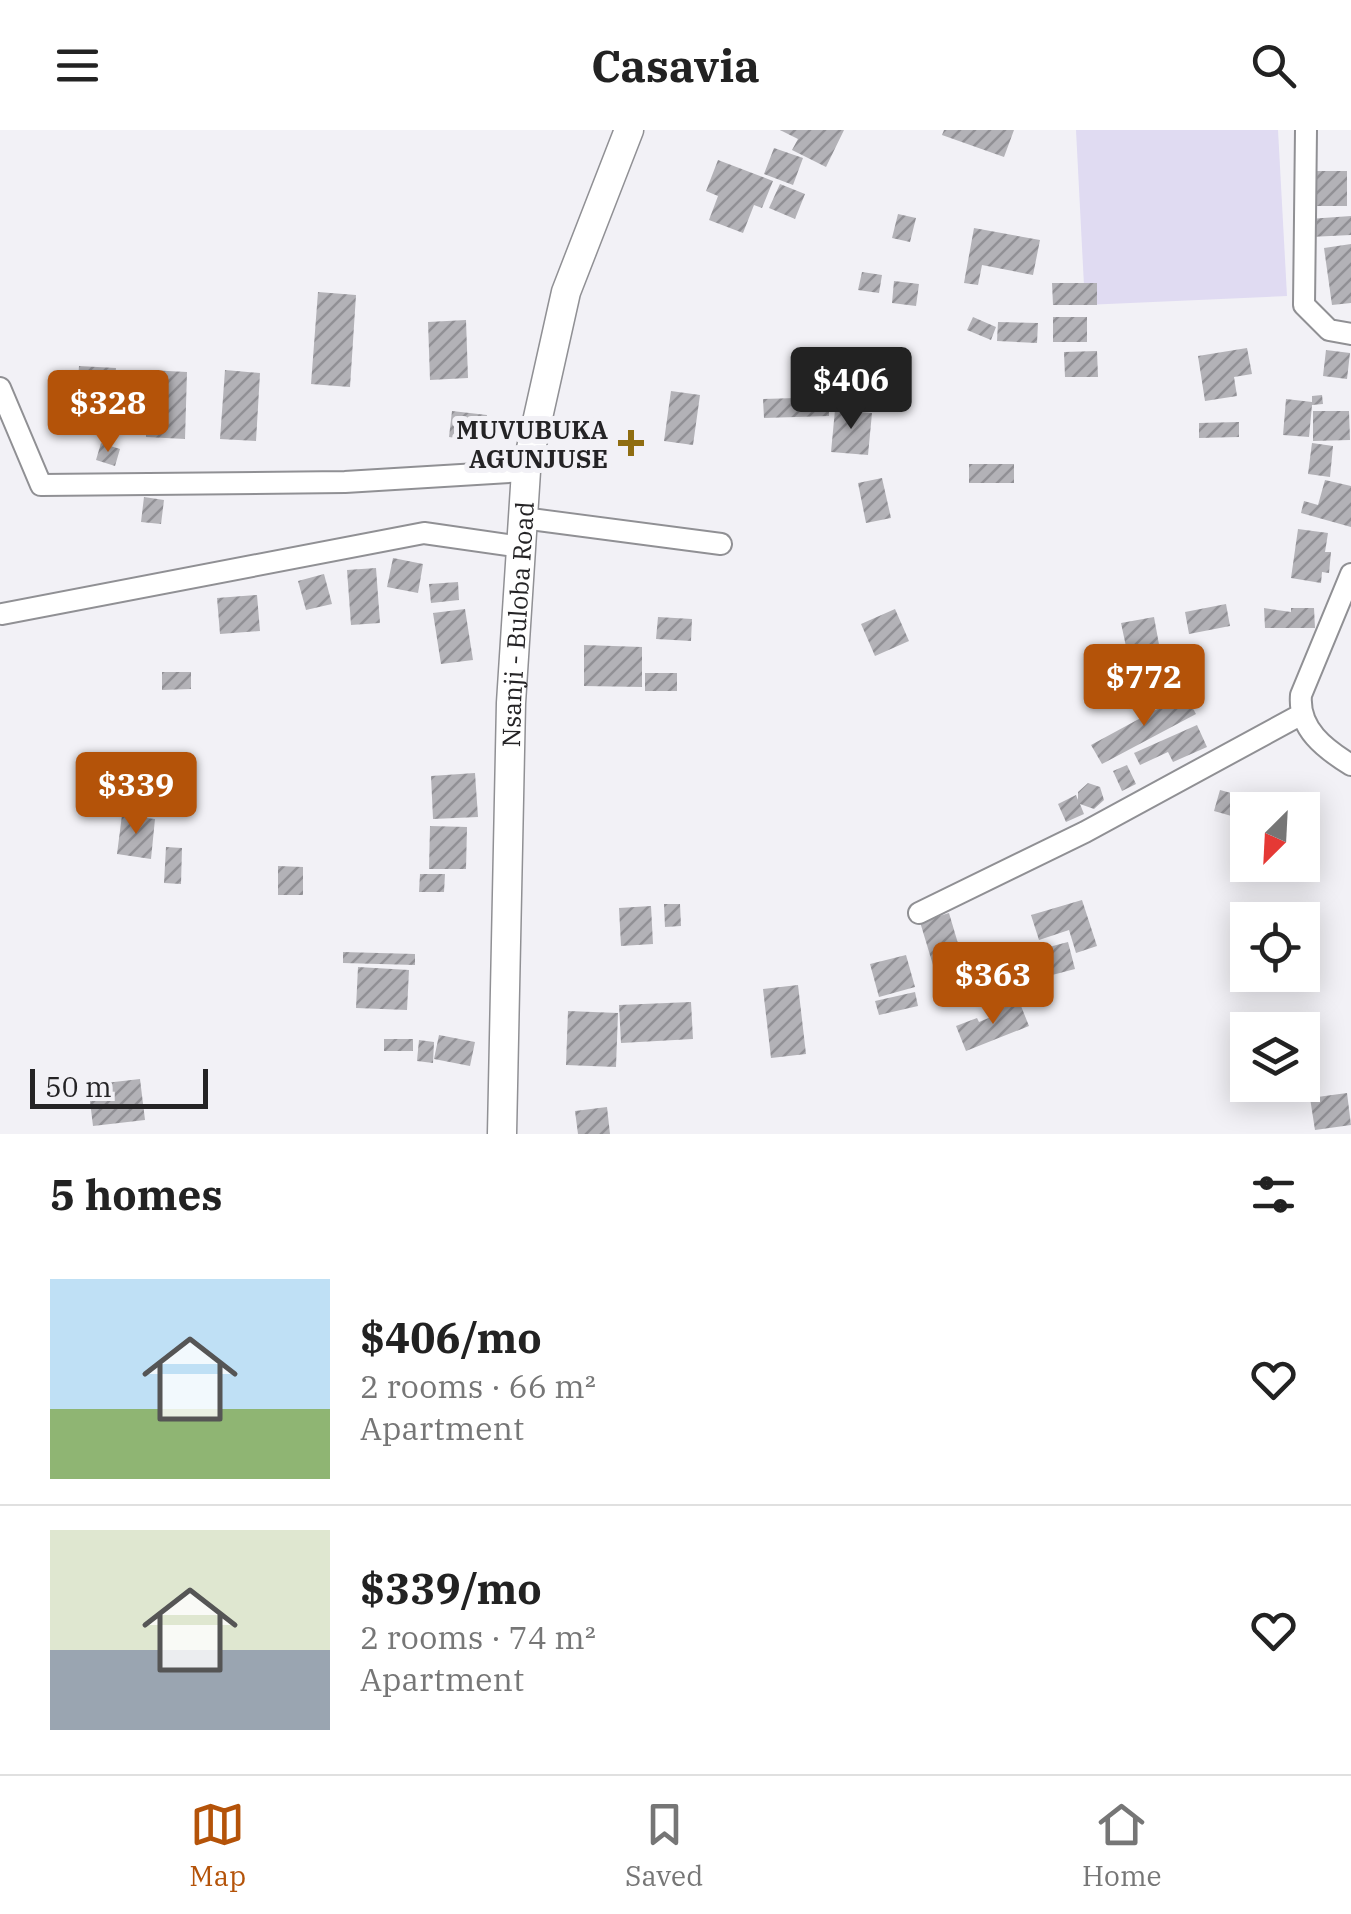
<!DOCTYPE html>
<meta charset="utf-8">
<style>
body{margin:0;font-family:"IBM Plex Serif",serif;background:#f6f6f6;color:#222;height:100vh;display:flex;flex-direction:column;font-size:38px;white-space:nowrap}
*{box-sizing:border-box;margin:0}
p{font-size:32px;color:#767676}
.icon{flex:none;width:55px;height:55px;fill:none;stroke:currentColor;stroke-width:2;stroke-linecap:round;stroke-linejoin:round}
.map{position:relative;height:1004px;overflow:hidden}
.sheet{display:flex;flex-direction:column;background:#fff;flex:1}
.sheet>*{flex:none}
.needle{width:65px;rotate:204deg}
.buttons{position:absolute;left:1230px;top:662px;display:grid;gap:20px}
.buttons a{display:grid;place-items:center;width:90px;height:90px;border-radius:0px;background:#fff;box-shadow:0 5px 25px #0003;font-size:50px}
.scale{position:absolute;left:30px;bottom:25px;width:178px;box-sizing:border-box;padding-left:10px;border:5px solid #242325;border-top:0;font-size:28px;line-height:35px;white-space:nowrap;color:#242325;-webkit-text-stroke:8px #f2f1f6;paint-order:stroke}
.price{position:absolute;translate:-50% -85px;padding:0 22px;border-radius:10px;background:#b45309;color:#fff;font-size:32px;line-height:65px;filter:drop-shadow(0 2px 5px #0008)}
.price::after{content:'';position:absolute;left:50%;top:60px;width:30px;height:22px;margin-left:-15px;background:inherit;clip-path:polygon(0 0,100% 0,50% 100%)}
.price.on{background:#222;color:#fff}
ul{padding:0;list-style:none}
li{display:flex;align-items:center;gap:30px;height:250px;padding:0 50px}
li+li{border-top:2px solid #e0e0e0}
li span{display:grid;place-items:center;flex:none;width:280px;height:200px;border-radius:0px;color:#555}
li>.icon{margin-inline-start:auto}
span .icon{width:120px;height:120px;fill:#fffc;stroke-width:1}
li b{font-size:42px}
h2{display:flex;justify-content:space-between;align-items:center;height:120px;padding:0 50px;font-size:42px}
header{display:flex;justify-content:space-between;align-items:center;height:130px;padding:0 50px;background:#fff;font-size:45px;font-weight:800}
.dock{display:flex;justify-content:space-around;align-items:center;height:140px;border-top:2px solid #e0e0e0;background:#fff;font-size:28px;color:#767676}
.dock a{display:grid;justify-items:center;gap:5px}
.dock .on{color:#b45309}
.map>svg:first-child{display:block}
.pitch{fill:#e0dbf2}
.building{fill:url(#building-hatch)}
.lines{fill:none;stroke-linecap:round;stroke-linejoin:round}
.street-casing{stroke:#909094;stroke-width:24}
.secondary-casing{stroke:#909094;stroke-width:31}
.street{stroke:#fff;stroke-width:20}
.secondary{stroke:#fff;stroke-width:28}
.poi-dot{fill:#8f6d11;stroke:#f2f1f6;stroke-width:4}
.labels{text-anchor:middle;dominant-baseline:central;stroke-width:10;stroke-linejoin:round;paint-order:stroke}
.poi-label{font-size:25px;font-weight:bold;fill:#242325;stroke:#f2f1f6;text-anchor:end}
.street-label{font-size:25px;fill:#242325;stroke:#f2f1f6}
</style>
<header><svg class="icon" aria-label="menu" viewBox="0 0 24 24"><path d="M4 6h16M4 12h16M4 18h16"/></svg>Casavia<svg class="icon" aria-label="search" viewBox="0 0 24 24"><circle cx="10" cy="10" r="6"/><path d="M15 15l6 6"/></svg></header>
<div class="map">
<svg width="1351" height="1004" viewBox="0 0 1351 1004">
<defs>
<pattern id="building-hatch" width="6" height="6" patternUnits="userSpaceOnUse" patternTransform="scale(2.5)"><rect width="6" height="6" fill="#b3b2b7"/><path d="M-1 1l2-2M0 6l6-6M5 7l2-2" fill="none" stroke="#919095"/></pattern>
</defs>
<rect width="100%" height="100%" fill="#f2f1f6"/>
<path class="pitch" d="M1076,0H1278L1287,166L1085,175Z"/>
<path class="building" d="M780,0H844L826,37L792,20L798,9Z
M944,0H1014L1004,27L942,5Z
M774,18L803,28L793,55L764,44Z
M718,30L773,51L762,78L754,75L743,103L709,90L718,66L706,61Z
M1315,41H1347V76H1315Z
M780,54L805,64L795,89L769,78Z
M898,84L916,88L910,112L892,108Z
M1351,86V105L1310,107L1309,89Z
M974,98L1040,110L1033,145L982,135L978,155L964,153Z
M1351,114V173L1332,175L1324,118Z
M862,142L882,145L879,163L858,160Z
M894,151L919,154L916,176L892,173Z
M1052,153H1097V175H1053Z
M318,162L356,165L350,257L311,254Z
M973,187L996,197L991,210L967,200Z
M1053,187H1087V212H1053Z
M466,190L468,248L430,250L428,192Z
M998,192L1038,193L1037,213L997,211Z
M1247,218L1252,244L1234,247L1237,266L1205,271L1198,226Z
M1326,220L1350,223L1347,249L1323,246Z
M1097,221L1098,247H1065L1064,222Z
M79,236L116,238L111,305L74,303Z
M149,240L187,242L185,309L146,307Z
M225,240L260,243L256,311L220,309Z
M671,261L700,265L693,315L664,311Z
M1322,265L1323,274L1312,275L1309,307L1283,305L1286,269L1312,272V266Z
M829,267V286L764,288L763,269Z
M835,280L872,283L868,325L831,322Z
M452,281L487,285L484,312L449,307Z
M1313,281H1349L1350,310L1313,311Z
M1239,292V307L1199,308V293Z
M101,313L120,319L115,336L96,330Z
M1312,313L1333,316L1330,347L1308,344Z
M969,334H1014V353H969Z
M882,348L891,388L866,393L858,353Z
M1325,350L1351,356V397L1301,383L1304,371L1318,375Z
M144,367L164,370L161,394L141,392Z
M1298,399L1328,403L1325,422H1331L1329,443L1322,442L1321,453L1291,448Z
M393,428L423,434L418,463L387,457Z
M376,438L380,493L351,495L347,440Z
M324,444L332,474L306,480L298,451Z
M458,452L459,470L431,473L429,454Z
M257,465L260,501L220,504L217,468Z
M1226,474L1230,496L1189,504L1185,482Z
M1264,478L1291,482V478H1314L1315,498H1265Z
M465,479L473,530L441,534L433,483Z
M895,479L909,511L875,526L861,494Z
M658,487L692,489L691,511L656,509Z
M1154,487L1160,520L1128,526L1121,493Z
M584,515L642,517V557L584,556Z
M162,542H191V559L162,560Z
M645,543H677V561H645Z
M1185,564L1196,584L1102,634L1091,615Z
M1197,595L1207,617L1173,632L1168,622L1140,635L1134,623Z
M1127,635L1136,654L1122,661L1113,641Z
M475,643L478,687L433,689L431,646Z
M1088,653L1100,657L1104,670L1094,679L1080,674L1084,684L1066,692L1058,674L1076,665L1078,670V662Z
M1220,660L1242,666L1235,687L1214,681Z
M122,685L155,689L151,729L117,724Z
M430,696L467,697L466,739H429Z
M166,717L182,718L181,754L164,753Z
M278,736L303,737V765H278Z
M420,744H445L444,762H419Z
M1082,770L1097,816L1076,823L1069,800L1039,810L1031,785Z
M664,774H680L681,796L665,797Z
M651,776L653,814L621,816L619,778Z
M949,783L962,827L933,835L920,792Z
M1068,812L1075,839L1033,850L1026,823Z
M343,822L415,824V835L343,833Z
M906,825L915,857L879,867L870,834Z
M958,832L961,839L973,836L976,848L944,855L943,850L936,853L933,842Z
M358,837L409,840L407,880L356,878Z
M992,848L996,864L957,875L952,858Z
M798,855L806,924L771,928L763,859Z
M915,862L918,876L879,885L875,871Z
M1019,871L1029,896L966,921L956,896L977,888L979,892L996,885L995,881Z
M691,872L693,909L621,913L619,875Z
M568,881L618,883L616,937L566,935Z
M439,905L475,912L470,936L434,929Z
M384,909H413V921H384Z
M419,910L434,912L433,933L417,931Z
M140,949L145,990L93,996L88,955Z
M1347,963L1351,995L1315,1000L1310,968Z
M607,977L610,1004H578L575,981Z"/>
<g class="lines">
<g class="street-casing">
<path id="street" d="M1306,0L1304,175L1329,200L1351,204
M0,258L41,355L345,352L526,341
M523,388L721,414
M1351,444L1301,565C1298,599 1325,619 1351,635
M2,484L424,403L521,417
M919,783L1085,702L1302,584"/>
</g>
<g class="secondary-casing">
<g id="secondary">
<path id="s1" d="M502,1004L511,573L526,341L566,162L629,0"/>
</g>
</g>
<use href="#street" class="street"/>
<use href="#secondary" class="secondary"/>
</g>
<path class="poi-dot" d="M626 298h10v10h10v10h-10v10h-10v-10h-10v-10h10z"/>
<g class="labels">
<g class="poi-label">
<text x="608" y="299">MUVUBUKA<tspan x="608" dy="29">AGUNJUSE</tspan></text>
</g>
<g class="street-label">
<text stroke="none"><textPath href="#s1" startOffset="510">Nsanji - Buloba Road</textPath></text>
</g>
</g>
</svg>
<div class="buttons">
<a><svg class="needle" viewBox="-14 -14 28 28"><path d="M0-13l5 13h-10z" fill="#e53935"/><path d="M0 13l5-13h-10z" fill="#767676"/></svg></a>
<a><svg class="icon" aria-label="locate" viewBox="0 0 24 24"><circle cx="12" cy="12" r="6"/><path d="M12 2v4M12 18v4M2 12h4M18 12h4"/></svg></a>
<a><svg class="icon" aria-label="layers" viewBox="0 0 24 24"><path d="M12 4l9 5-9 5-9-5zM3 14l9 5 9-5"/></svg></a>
</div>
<div class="scale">50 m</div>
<b class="price on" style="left:851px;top:302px">$406</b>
<b class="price" style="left:108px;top:325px">$328</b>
<b class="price" style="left:1144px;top:599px">$772</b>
<b class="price" style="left:136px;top:707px">$339</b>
<b class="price" style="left:993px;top:897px">$363</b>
</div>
<section class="sheet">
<h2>5 homes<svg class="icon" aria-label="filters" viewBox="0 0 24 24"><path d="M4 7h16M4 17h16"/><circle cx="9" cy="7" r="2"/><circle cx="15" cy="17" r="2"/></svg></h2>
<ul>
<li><span style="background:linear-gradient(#bfe0f5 65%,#8fb573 0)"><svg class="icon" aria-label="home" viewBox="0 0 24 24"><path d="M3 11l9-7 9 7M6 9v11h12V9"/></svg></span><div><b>$406/mo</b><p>2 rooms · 66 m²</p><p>Apartment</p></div><svg class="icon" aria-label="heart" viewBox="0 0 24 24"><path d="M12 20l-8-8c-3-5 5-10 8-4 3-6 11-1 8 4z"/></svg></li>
<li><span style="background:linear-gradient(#dfe7d0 60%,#9aa5b1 0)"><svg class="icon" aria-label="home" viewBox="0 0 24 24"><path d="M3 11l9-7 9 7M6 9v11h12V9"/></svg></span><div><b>$339/mo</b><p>2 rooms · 74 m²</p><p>Apartment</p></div><svg class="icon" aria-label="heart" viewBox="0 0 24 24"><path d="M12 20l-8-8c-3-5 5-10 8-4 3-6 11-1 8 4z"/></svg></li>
</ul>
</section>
<nav class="dock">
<a class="on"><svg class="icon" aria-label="map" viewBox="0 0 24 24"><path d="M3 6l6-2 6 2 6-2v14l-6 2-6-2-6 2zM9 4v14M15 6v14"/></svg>Map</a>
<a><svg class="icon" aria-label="saved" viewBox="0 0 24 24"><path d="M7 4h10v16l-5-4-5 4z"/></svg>Saved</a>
<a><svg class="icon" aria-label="home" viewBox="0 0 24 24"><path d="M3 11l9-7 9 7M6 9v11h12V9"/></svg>Home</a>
</nav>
